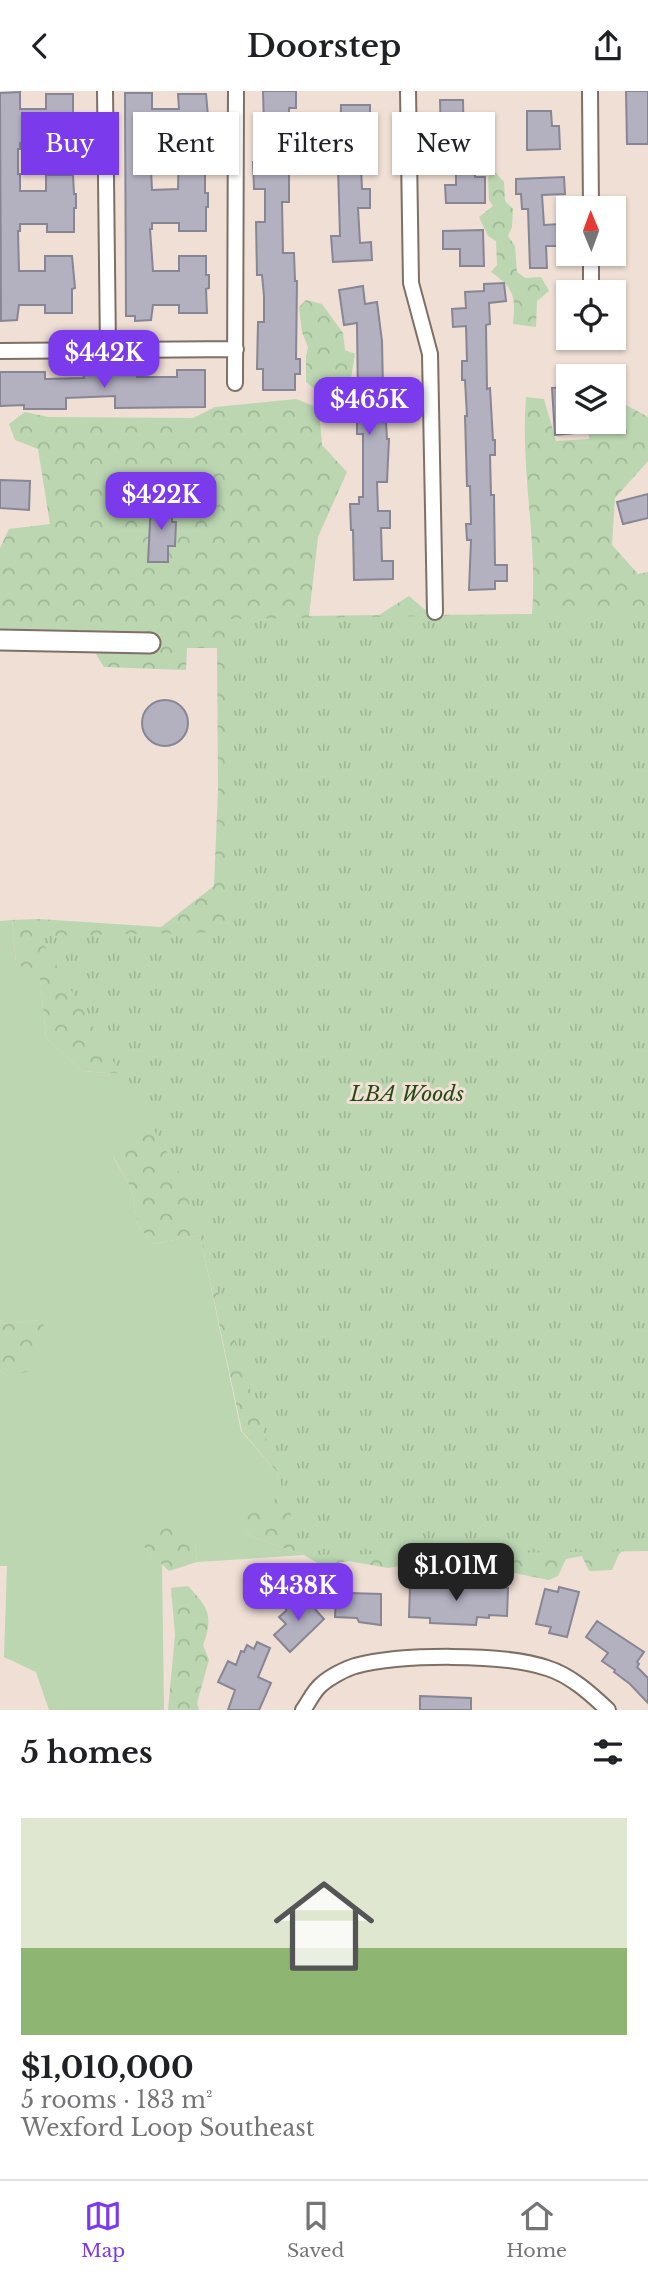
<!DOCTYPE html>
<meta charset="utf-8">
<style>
body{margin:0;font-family:"Libre Baskerville",serif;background:#f6f6f6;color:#202124;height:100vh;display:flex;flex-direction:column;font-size:26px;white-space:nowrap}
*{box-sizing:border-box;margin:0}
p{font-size:23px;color:#757577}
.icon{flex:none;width:38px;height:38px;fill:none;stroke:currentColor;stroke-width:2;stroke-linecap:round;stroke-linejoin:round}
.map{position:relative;height:1619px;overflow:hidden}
.side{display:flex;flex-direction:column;background:#fff;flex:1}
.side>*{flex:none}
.banner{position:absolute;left:21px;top:21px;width:607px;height:63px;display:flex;gap:14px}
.needle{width:46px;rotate:359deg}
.buttons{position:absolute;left:556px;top:105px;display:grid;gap:14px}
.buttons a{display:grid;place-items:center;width:70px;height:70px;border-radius:0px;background:#fff;box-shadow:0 2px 5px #0004;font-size:35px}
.price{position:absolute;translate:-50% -60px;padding:0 16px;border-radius:14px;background:#7c3aed;color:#fff;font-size:23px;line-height:46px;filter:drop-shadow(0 2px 4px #0008)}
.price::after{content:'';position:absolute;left:50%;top:42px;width:21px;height:16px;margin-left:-10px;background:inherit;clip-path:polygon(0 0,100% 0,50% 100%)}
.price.selected{background:#222;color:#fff}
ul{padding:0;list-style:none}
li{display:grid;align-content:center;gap:14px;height:371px;padding:0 21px}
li+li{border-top:2px solid #e0e0e0}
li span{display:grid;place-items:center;height:217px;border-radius:0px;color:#555}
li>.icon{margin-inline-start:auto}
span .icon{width:126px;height:126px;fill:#fffc;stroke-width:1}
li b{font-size:30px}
h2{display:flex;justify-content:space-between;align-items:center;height:84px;padding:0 21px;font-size:30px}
.chip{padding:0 24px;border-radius:0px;background:#fff;box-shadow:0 2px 5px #0004;font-size:24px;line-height:63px}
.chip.selected{background:#7c3aed;color:#fff}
header{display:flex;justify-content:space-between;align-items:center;height:91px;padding:0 21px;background:#fff;font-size:32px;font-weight:600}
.tabs{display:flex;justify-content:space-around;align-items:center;height:98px;border-top:2px solid #e0e0e0;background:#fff;font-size:19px;color:#757577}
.tabs a{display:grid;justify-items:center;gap:4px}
.tabs .selected{color:#7c3aed}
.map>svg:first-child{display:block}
.grass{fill:#bbd6b1}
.forest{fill:url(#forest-crowns)}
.park{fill:url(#park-tufts)}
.building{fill:#b3b1c0;stroke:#888694;stroke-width:2;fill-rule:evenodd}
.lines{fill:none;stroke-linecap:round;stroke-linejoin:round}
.street-casing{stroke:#7e7067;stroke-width:18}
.secondary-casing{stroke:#7e7067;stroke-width:23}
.street{stroke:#fff;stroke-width:14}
.secondary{stroke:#fff;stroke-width:19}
.labels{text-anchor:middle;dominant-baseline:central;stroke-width:6;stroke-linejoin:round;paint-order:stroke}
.park-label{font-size:21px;font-style:italic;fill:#244913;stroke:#efdfd5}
</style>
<header><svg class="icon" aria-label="back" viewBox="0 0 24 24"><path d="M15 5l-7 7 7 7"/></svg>Doorstep<svg class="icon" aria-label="share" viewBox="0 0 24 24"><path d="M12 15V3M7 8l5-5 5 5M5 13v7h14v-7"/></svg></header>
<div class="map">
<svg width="648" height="1619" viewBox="0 0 648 1619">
<defs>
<pattern id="forest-crowns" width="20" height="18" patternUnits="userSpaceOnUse" patternTransform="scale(1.75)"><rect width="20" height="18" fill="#bbd6b1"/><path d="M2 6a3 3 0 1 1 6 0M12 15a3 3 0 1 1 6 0" fill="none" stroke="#a1b898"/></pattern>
<pattern id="park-tufts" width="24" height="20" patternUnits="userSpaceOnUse" patternTransform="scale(1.75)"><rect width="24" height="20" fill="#bbd6b1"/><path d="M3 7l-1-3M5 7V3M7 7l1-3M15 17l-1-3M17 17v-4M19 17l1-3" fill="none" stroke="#a1b898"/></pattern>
</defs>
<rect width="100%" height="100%" fill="#efdfd5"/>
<path class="grass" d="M12,829L16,872L40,886L46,946L81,980L121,983L152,1036L113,1066L132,1099L138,1135L154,1153L200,1144L241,1340L277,1381L280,1406L245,1427V1443L304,1464L197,1471L195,1454L145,1457L162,1473L164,1619H49L36,1581L4,1566L7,1475H0V1279L10,1286L39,1229L0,1233V830Z"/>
<path class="forest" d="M495,81L504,91L505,110L513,118L512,136L508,145L515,155L517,181L525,187L541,186L549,200L537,210L536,236L513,233C516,205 514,197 491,181L497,174L496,150L488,145L479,126L493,115L489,109L488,86Z
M306,209L322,213L343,242L345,259L355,263L351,287L333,299L314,298L306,291V266L308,256L302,241L299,216Z
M614,302H619L621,311L648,326V370L615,407L612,454L638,483L648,481V1437L619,1463L612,1479L589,1480L582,1465L566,1468L558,1485L549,1489L470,1473L458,1466L388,1477L348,1470L322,1475L304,1464L245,1443L244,1427L279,1406L277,1381L242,1340L200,1144L154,1153L138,1135L132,1099L113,1065L151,1035L121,983L81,980L46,946L40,887L16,872L12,829L38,828L161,836L214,795L218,699L217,557H187L186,579L104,576L81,539L0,544V457L9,438L50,433L38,358L15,349L9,333L25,321L48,326L193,327L215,316L296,308L319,317L322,354L347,381L318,446L309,525L379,524L409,505L431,524L532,523C538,450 520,378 526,306L544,308L556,350L589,348L588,331H614Z
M39,1229L51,1242L32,1279L10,1286L0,1279V1233Z
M175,1430L195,1454L197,1471L169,1480L145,1457L141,1436Z
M188,1495C208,1516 214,1525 203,1554L209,1569L197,1612L199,1619H168L175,1544L171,1497Z"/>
<path class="park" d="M648,522V1460L304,1464L180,1083L39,845L229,841L225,528Z"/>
<path class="building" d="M263,0H296V17H289V111H282L283,162H294L295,190H297L296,268H300V283H295V299H263V278H257L258,231H264V205L262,184H257L256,131H265V98H254L253,71H255V36H264Z
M626,0H648V53H627Z
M20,1V18H46V3H73V22H76V35H73L74,60H47L46,52H20V58H18V83H20V100H46V84H73L74,103H76V117H74V141H47V133H20V140H18L19,180H45V165H72L75,197L72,198V222H45V214H19L17,229L1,230L0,2Z
M125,2H152V18H179L178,3H206L209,36H206L205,60V102H208V116H206V140H179V132H152V138H150L153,180H179V165H206V184H209V197L206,198L207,222H179V214H153L151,229L135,230V225H126ZM153,52H179L178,98L152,99L150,58H153Z
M440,9H463L464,60H444L443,45H441Z
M341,14H370V29H364V45H361V77L362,98H370V117H358L360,152L371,151L372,169L333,171L331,145H340L338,77H340Z
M527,20H551L552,35H559L560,58L527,59Z
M456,79H475V86H485V112H446L445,94H456Z
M564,86L565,103L542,104L544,134L560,133V155H546L547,177H530L528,118H522L521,103H516V88Z
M483,139L484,175H460V158H443V140Z
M504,192L506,210L489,212L490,233L486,234L487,298L490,297L493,349H495V364H490L491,404H494L495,474H507V490H495V498L469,499L471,449H467L466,433H471L470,395H467L465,325H467L465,289H462V270H467L466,235L453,236L452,218L466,217L465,201L484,200V193Z
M363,195L365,213L377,211L382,250L383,298L391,297V313H385L387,348H389L387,391H377L378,420H390V437H381L382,470H393V488L354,489L353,439H351L350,413H359V406H363V343H357V331H353L352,312L358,311L357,232L344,234L339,199Z
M177,279H205V316L115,317V305L66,307V318H24V314L0,315V281H45V288L84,287L83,282L118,280H137V286H177Z
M569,296V331H573L574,342L555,344L552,297Z
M0,389L30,390L29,419L0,417Z
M648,403V427L623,433L617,411Z
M151,412H172V431H176L175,455H168V471H148Z
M142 632a23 23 0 1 1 46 0a23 23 0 1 1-46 0Z
M417,1488L421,1493L508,1497L507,1525L489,1524V1527L477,1526L476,1534L430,1532V1527L409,1526L410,1495Z
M559,1496L579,1501L567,1546L549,1542L551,1536L536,1533L545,1498L558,1501Z
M348,1502L381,1503V1534L359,1531L357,1527L335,1526L336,1504H348Z
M303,1505L324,1528L290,1561L274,1544L286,1533L279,1526L286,1520V1510H297Z
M597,1530L644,1561L637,1571L639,1573L637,1576L648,1587V1612L630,1593L614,1581L615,1579L602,1570L608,1562L586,1546Z
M257,1551L270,1557L258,1586L271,1592L259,1619H228L235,1599L218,1591L228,1570L236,1574L241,1560L244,1561L247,1554L254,1558Z
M420,1605L471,1607V1619H420Z"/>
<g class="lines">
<g class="street-casing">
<path id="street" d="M105,0L108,259
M408,0L411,192L430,263L435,521
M590,0L591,117
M591,163V201
M0,260L236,258
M235,292L236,0
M303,1619C309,1611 314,1599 322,1593C330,1586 345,1578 355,1575C400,1563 502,1562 547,1577C570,1584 590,1602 608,1619"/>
</g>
<g class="secondary-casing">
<path id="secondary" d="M0,549L150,552"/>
</g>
<use href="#street" class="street"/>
<use href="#secondary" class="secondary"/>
</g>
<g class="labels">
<g class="park-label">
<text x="407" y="1003">LBA Woods</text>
</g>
</g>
</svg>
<div class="buttons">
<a><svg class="needle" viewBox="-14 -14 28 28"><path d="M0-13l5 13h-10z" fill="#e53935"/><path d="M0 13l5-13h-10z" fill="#757577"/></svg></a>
<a><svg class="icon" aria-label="locate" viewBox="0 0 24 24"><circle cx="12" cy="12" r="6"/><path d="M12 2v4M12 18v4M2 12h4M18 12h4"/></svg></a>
<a><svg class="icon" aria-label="layers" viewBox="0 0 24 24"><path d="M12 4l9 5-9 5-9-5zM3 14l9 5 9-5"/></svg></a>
</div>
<b class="price" style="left:104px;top:299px">$442K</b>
<b class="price" style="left:369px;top:346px">$465K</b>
<b class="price" style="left:161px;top:441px">$422K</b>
<b class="price selected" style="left:456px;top:1512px">$1.01M</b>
<b class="price" style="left:298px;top:1532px">$438K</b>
<div class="banner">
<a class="chip selected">Buy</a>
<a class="chip">Rent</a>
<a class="chip">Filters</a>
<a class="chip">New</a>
</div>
</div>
<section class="side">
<h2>5 homes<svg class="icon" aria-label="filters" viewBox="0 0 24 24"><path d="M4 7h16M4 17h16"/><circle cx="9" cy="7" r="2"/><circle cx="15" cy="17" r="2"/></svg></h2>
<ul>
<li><span style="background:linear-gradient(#dfe7d0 60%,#8fb573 0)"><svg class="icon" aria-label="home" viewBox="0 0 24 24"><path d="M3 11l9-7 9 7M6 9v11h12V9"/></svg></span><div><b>$1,010,000</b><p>5 rooms · 183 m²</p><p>Wexford Loop Southeast</p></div></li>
</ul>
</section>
<nav class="tabs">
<a class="selected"><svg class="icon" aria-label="map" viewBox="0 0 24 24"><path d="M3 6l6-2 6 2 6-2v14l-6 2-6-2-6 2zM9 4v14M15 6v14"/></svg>Map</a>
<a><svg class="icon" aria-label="saved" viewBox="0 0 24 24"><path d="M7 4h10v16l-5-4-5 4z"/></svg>Saved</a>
<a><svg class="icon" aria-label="home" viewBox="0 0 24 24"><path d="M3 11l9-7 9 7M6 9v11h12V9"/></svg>Home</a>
</nav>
